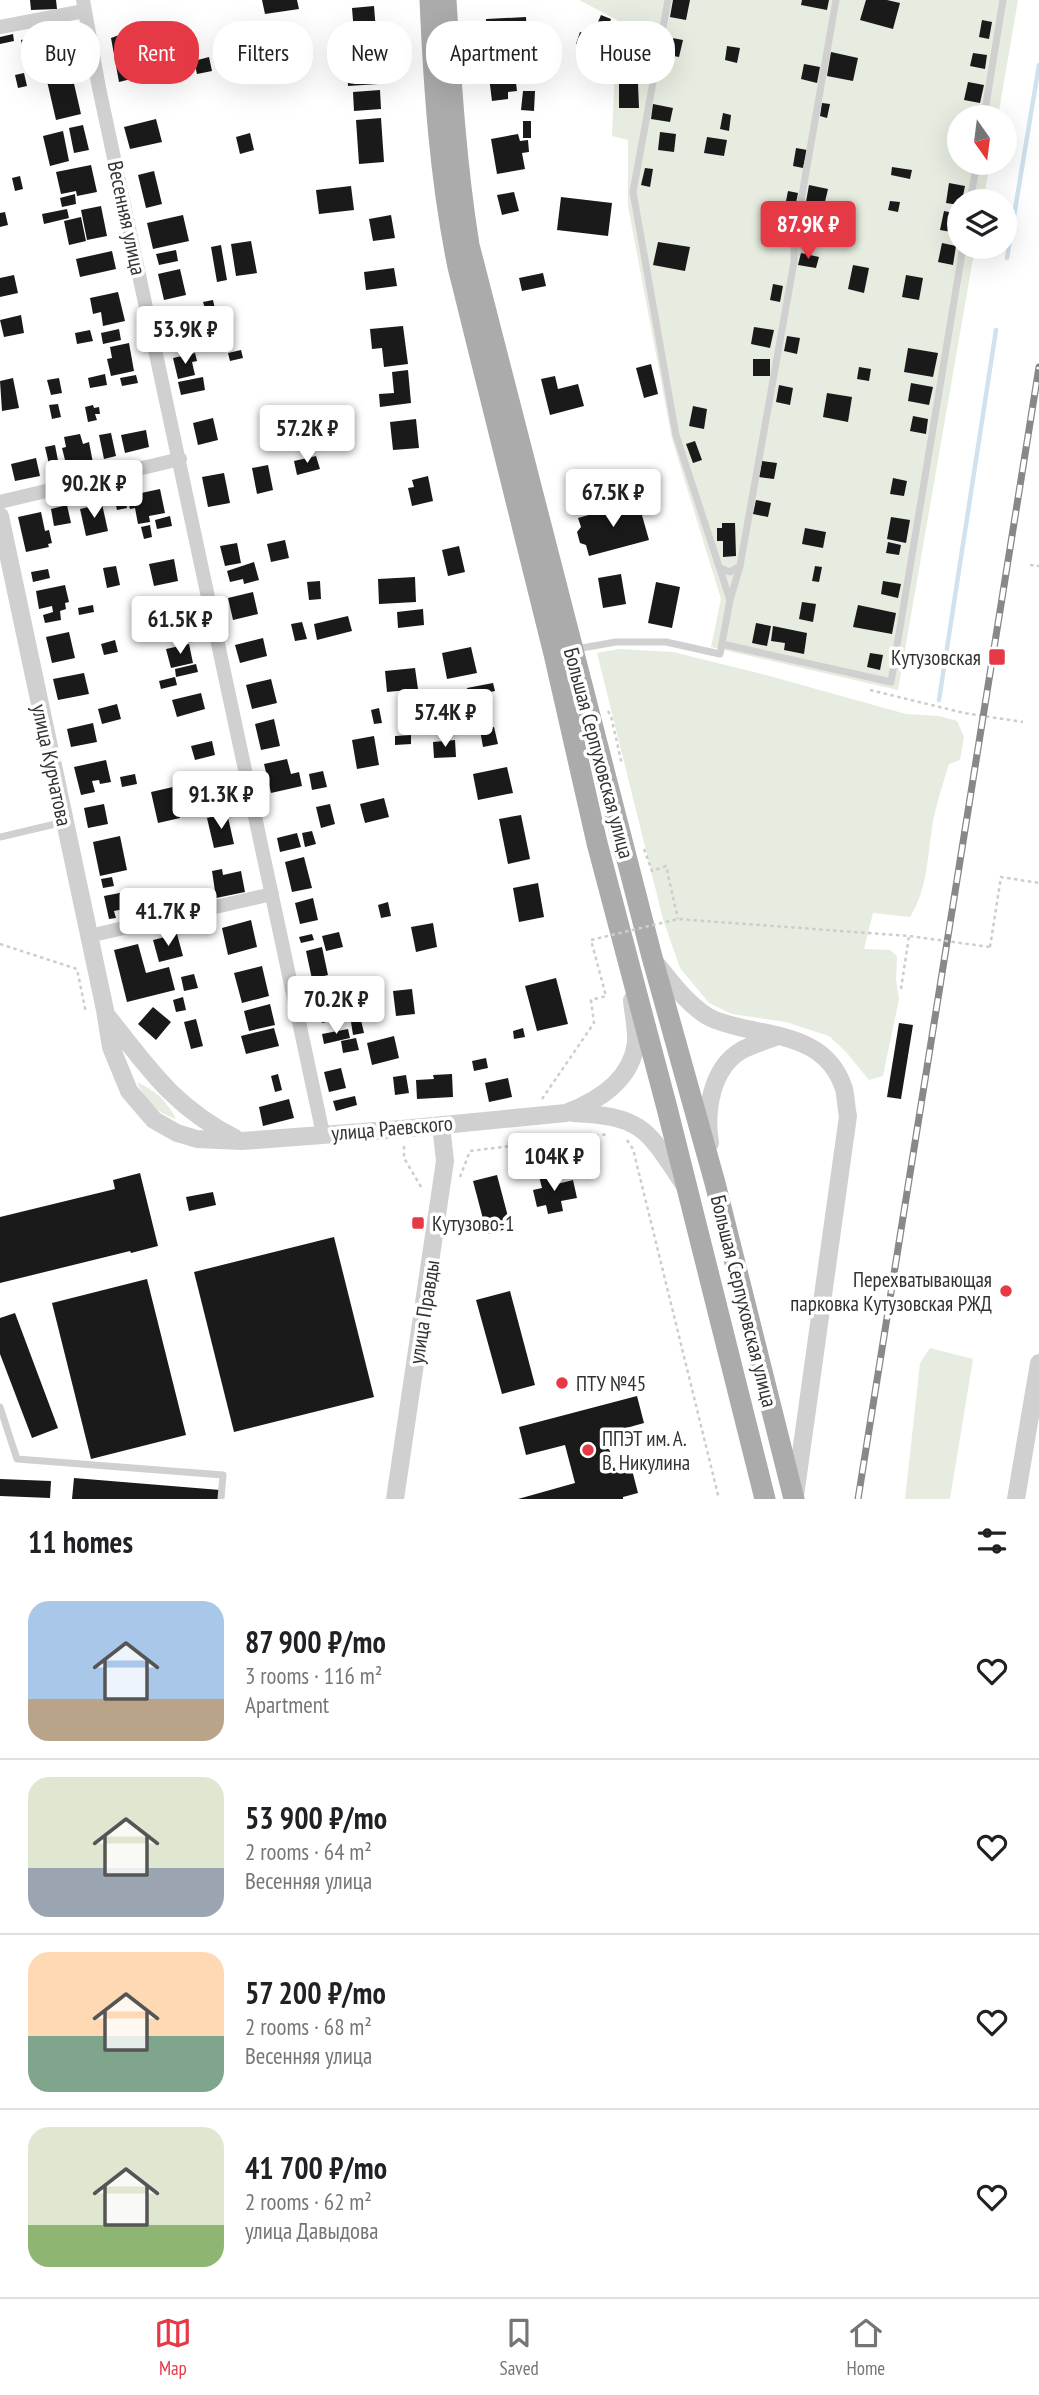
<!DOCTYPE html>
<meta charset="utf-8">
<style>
body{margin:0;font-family:"PT Sans Narrow",sans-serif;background:#f2f2f2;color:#202124;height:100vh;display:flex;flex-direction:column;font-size:26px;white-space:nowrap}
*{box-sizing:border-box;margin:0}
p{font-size:23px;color:#757577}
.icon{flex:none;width:38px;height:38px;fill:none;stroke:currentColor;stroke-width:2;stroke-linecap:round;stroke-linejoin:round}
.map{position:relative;height:1499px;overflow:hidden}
.details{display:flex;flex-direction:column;background:#fff;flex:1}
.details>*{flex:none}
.banner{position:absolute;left:21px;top:21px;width:998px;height:63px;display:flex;gap:14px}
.needle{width:46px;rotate:166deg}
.tools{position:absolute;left:947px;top:105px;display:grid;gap:14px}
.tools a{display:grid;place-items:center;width:70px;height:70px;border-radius:50%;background:#fff;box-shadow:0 7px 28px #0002;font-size:35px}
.price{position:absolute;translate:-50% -60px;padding:0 16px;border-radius:7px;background:#fff;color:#222;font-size:23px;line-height:46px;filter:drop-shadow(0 2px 4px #0008)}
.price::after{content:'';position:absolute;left:50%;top:42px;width:21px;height:16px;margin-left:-10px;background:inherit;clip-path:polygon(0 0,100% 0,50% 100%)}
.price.selected{background:#e63946;color:#fff}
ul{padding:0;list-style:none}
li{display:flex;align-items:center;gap:21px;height:175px;padding:0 28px}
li+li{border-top:2px solid #e0e0e0}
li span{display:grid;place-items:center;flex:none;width:196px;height:140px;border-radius:21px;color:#555}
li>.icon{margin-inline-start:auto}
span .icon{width:84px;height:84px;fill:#fffc;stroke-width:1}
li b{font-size:30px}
h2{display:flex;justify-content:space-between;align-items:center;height:84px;padding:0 28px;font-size:30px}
.chip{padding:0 24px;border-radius:28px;background:#fff;box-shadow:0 7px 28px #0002;font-size:24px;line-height:63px}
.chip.selected{background:#e63946;color:#fff}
.tab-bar{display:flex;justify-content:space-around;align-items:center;height:98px;border-top:2px solid #e0e0e0;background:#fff;font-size:19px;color:#757577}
.tab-bar a{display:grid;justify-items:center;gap:4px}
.tab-bar .selected{color:#e63946}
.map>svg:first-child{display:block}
.green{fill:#e6ecdf}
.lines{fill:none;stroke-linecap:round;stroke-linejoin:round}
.stream{stroke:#cfe2ee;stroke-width:4.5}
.building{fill:#1a1a1a}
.path{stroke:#cdcdcd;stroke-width:2.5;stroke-dasharray:3.5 3.5;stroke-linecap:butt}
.service{stroke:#d0d0d0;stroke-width:7}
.minor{stroke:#d0d0d0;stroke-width:14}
.tertiary{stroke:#d0d0d0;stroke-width:18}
.primary{stroke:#ababab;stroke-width:21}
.rail-casing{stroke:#888;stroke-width:7}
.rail{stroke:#fff;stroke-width:4.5;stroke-dasharray:13;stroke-linecap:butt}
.path-bridge{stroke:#cdcdcd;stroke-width:2.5;stroke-dasharray:3.5 3.5;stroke-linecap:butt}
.poi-dot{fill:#e63946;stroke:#fff;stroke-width:2.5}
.labels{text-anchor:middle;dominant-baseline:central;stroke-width:7;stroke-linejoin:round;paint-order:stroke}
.street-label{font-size:21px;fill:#333;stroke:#fff}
.poi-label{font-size:21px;fill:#333;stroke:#fff;text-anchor:start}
</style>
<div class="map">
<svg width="1039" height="1499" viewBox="0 0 1039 1499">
<rect width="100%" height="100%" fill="#fff"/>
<path class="green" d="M579,0H1018L998,117H959V163H990L983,201H959V247H975L898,690L711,647L721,599L672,439L628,206V140L612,136L617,20Z
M619,649L673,652L766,675L906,714L939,716L957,721L964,737L960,760L949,764C944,780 939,796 935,812C927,847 930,886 910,917L873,913L864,949L890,950L897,956L896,980L899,999L883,1076L869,1080L846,1052L829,1036L786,1022L732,1014L709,1003L680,968L663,919L597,653Z
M137,1082C155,1090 167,1101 176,1119C156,1112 145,1101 137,1082Z
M930,1348L973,1359L950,1499H905L920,1363Z"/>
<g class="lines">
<path class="stream" d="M1007,258L1039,65
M939,700L996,330"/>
</g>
<path class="building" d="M30,0H56L57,9L31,10Z
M262,0H297L299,9L265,14Z
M673,0H690L686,20L670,17Z
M802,0H829L827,10L801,5Z
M866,0H887L900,3L893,29L860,20Z
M374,6L376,31L354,33L352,8Z
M601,15L611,19L606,33L595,29Z
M526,17L527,34L487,37L486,19Z
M982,20L992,22L989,39L979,37Z
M63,27L71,64L54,68L46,31Z
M139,28L143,45L132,48L134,57L142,55L147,75L119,82L111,38Z
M580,32L596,37L592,49L576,44Z
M13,34L14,41L0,44V37Z
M174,34L179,53L167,55L162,36Z
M44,35L48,53L25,58L21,40Z
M667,37L683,40L679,57L663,54Z
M727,46L740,48L737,63L725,60Z
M621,50H641L640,74L620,73Z
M831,52L858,58L853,81L827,76Z
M973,53L987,55L985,69L970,66Z
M377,54L378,84L348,86L347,56Z
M209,57L212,71L197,74L194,61Z
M804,64L820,67L817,83L801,79Z
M514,66L517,91L508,92V99L492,101L488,69Z
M24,73L27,86L18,88L15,75Z
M72,75L81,114L56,120L47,81Z
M968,82L984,85L980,103L964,100Z
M619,84H638L639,108H619Z
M380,90L381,109L354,111L353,92Z
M523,91H535L534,111L521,110Z
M822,103L830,104L827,118L820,116Z
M653,104L673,108L670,122L651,119Z
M723,113L731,115L729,131L720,129Z
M381,118L384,162L359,164L356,120Z
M156,119L162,142L130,149L124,127Z
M523,121H531V138H523Z
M83,125L89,150L74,153L69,128Z
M63,131L69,161L50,166L43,136Z
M660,132L676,134L674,152L658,150Z
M250,133L254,150L240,154L236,137Z
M518,134L520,141L528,140L529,152L522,153L525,169L497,174L491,139Z
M707,137L727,140L724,156L704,153Z
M796,148L807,150L803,168L793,166Z
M91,165L97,192L77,196L76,191L61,194L56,172Z
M892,167L912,170L910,179L891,175Z
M645,168L653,169L650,187L641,185Z
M154,171L162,204L146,208L138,175Z
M20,176L23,189L15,191L12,178Z
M949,183L965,186L962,201H959V205L946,203Z
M809,185L828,189L824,206L806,202Z
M351,186L354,210L319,214L316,190Z
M788,191L798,193L794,213L784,211Z
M514,192L519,211L502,215L497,195Z
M75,194L76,204L62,207L60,198Z
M561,197L612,203L608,236L557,230Z
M890,201L900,202L898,212L888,210Z
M101,206L107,236L87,240L81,210Z
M67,209L69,218L44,224L42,214Z
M944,211L959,214L957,233L940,230Z
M5,212L8,225L0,227V213Z
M183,215L189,241L153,249L147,223Z
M391,215L395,238L373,241L369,219Z
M81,217L86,241L69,245L64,221Z
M770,223L791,227L787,246L766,242Z
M801,231L813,233L810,248L799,246Z
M251,241L257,273L236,276L231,244Z
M658,242L690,247L685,271L653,265Z
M942,243L956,246L953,265L938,262Z
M221,245L227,280L217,282L211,247Z
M176,250L178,261L159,265L156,254Z
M112,251L116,269L80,277L76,259Z
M801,253L819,257L816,268L798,265Z
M853,265L869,268L864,293L848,289Z
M394,268L397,286L366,290L364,272Z
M180,269L186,295L164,300L158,274Z
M543,273L546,286L522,291L519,278Z
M14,275L18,293L0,297V278Z
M906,275L923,278L919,300L902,297Z
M773,284L783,286L780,302L770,300Z
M118,292L125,321L103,326L101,312L93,314L90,298Z
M213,300L215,309L206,312L203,302Z
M187,311L191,332L171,337L166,316Z
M21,315L24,333L4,337L0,320Z
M403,326L408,364L384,367L382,348L372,349L370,329Z
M754,327L774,330L770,348L751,344Z
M119,329L121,340L103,344L101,333Z
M90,330L93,341L77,344L75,333Z
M216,332L219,344L196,350L193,337Z
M787,336L800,338L797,354L784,351Z
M129,343L134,371L111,376L107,359L112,358L110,347Z
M908,348L938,353L933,377L904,372Z
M241,350L243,358L230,361L228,353Z
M195,353L197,361L192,362L195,375L178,379L173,358Z
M753,359H770V376H753Z
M651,364L658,394L644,398L636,368Z
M859,367L871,369L869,381L857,379Z
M408,370L411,403L380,407L379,394L394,393L392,372Z
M105,374L107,385L90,388L88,378Z
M136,375L138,383L122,386L120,378Z
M555,376L558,389L578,384L584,406L550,415L541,379Z
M203,377L205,390L181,395L178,382Z
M13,378L19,408L2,411L0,381Z
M59,378L62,393L51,395L47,380Z
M911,383L933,387L929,405L908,401Z
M779,385L793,388L790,405L776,402Z
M827,393L852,397L848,422L823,417Z
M58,404L61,417L52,419L49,405Z
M93,405L94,408L99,407L100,414H95L97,420L88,422L85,407Z
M693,406L707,409L704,429L689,426Z
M913,416L928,419L926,434L910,431Z
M213,418L218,440L198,445L193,423Z
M416,419L419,448L393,450L390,422Z
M146,430L149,447L125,453L121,435Z
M111,433L116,456L104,459L99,435Z
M80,434L83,444L89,442L93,463L67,468L62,448L66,447L64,437Z
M695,441L702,460L693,463L686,444Z
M55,445L60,471L51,473L45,447Z
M316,456L320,469L297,475L294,461Z
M36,458L40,476L15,481L11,464Z
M762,461L777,463L774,479L759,477Z
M268,465L273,490L257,494L252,468Z
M224,473L230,503L208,507L202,477Z
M428,476L433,501L412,506L408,488L414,487L412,480Z
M893,478L907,481L904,496L890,494Z
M160,489L165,513L149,516L150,522L138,524L135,508L130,509L127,496Z
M124,494L127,508L117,510L114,496Z
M756,500L771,503L768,517L753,514Z
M638,501L649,540L589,556L586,545L580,543L577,532L581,527L578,518Z
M102,504L108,531L86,536L80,509Z
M67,505L71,523L54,526L51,509Z
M41,512L45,531L49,530L52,543L48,544L49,547L26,552L18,517Z
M170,516L172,526L157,529L155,520Z
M891,517L910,520L906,543L887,539Z
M722,523H735L736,556L723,557V541H717V528H722Z
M150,525L152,537L144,539L141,527Z
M805,528L826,532L823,548L802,544Z
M285,540L289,558L271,562L267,544Z
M888,542L901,545L899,555L886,553Z
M237,543L241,563L225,566L220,546Z
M459,546L465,572L448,576L442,550Z
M174,559L178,581L154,586L149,564Z
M254,562L259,580L244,584L243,579L230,582L227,571Z
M116,566L120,585L107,588L103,568Z
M815,566L822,567L819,582L812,581Z
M48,569L50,578L33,582L31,572Z
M621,574L626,604L603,608L598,578Z
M415,577L416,602L379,604L378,579Z
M320,581L321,599L309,600L307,582Z
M883,581L901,584L898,598L881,594Z
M656,582L680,587L672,628L648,623Z
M65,585L69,602L65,603L66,609L60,611L61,620L45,623L43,615L53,612L52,606L39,609L36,591Z
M253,592L258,614L233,620L228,598Z
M802,602L816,604L813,622L799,619Z
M184,603L191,633L165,639L158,609Z
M93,605L94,612L79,615L78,608Z
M858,605L896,613L892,634L853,627Z
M423,609L424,625L398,628L397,612Z
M348,616L352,631L317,640L314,624Z
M302,622L307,639L295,641L291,624Z
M756,623L771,626L767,646L752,643Z
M773,626L807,633L804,654L784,650L785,643L771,641Z
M69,632L75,658L52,663L46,637Z
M263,638L267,656L240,663L235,645Z
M115,640L118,652L104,655L101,644Z
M189,644L193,663L171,668L166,649Z
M471,647L477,673L447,679L442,653Z
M870,653L883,655L880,670L867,667Z
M196,664L198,672L176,677L175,669Z
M415,668L418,689L387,692L385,671Z
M84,673L89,694L58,700L53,679Z
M175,677L177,685L161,689L159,681Z
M271,679L277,703L252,709L246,685Z
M493,683L495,691L469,696L467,688Z
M201,693L205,709L177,717L172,700Z
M484,700L489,725L462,731L457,706Z
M117,704L121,719L102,724L98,709Z
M379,708L382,723L374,724L371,710Z
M274,719L280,746L261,750L255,724Z
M93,723L97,742L71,747L67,729Z
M494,727L498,744L483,747L480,730Z
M411,735V744L395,745V736Z
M374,736L379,765L357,769L352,740Z
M455,740L456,757L434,758L433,742Z
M212,741L215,755L195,760L191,746Z
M287,759L291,774L299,772L302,786L271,793L264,764Z
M106,760L111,782L100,784L99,780L92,781L95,792L81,795L74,767Z
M507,767L513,793L478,800L473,774Z
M218,771L223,797L209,800L203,774Z
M323,771L327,787L312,790L309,774Z
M135,774L137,784L122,787L120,777Z
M173,787L180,818L158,823L151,792Z
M384,798L389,817L365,823L360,804Z
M104,804L108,824L88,828L84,808Z
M330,804L335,824L321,828L316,807Z
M227,813L234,844L214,848L207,818Z
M521,815L530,859L508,864L499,819Z
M312,831L316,844L305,847L302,833Z
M297,833L301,847L280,852L277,838Z
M120,836L127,870L100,876L93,842Z
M304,857L312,888L292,892L285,862Z
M222,869L223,875L241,871L245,892L216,898L212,871Z
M112,877L114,886L103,888L101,879Z
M538,883L544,917L519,922L513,888Z
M130,891L134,907L114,911L116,918L109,919L104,896Z
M189,893L192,907L177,910L174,897Z
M313,898L318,920L300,924L295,903Z
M388,902L391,916L381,918L378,905Z
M153,904L155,914L144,916L142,906Z
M251,920L257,947L228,955L222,928Z
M433,923L437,947L416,952L411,927Z
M339,932L343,947L326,951L322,936Z
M177,934L183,956L159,962L153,940Z
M312,934L314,940L301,943L299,937Z
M138,944L146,973L169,967L175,990L127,1002L114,950Z
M322,947L328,975L312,979L306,951Z
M262,966L269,996L242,1003L234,973Z
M194,974L198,988L184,991L181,977Z
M556,978L568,1024L537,1031L525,986Z
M330,989L336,1020L322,1023L315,992Z
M412,989L415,1014L396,1016L393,991Z
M183,997L186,1010L176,1012L173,1000Z
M270,1004L275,1025L249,1031L244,1011Z
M153,1007L171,1022L156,1040L138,1024Z
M196,1019L203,1046L191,1049L184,1022Z
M361,1020L364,1033L353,1035L351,1022Z
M899,1023L913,1025L901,1099L887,1097Z
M274,1028L279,1046L246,1054L241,1036Z
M523,1028L525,1037L514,1039L513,1031Z
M348,1029L350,1038L324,1044L322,1034Z
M394,1036L399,1058L372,1065L367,1043Z
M356,1038L359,1050L343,1053L341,1041Z
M486,1058L488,1068L474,1071L472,1061Z
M341,1068L346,1088L329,1092L324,1072Z
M278,1074L282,1090L275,1092L271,1076Z
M452,1074L453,1097L417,1099L416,1080L434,1079L433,1075Z
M406,1075L409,1093L395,1095L393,1077Z
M508,1078L512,1097L489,1102L485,1083Z
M355,1096L357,1105L336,1111L333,1101Z
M289,1099L294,1118L263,1126L259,1107Z
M554,1172L557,1184L573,1180L577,1198L561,1201L563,1211L548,1214L546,1205L537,1207L533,1190L542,1188L539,1176Z
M140,1173L158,1246L131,1253L130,1251L0,1283V1217L115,1189L113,1180Z
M497,1175L511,1228L487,1234L473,1181Z
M213,1192L216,1205L189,1211L186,1197Z
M334,1237L374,1397L234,1432L194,1272Z
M147,1279L186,1435L91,1459L52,1303Z
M510,1291L535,1385L502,1394L476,1300Z
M15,1313L58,1428L32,1438L0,1354V1318Z
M637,1396L644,1423L605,1434L615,1470L631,1466L638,1493L623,1497V1499H518L575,1483L565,1445L526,1455L519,1427Z
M74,1478L220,1490L219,1499H72Z
M0,1479L51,1481L50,1498L0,1496Z"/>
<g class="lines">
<path class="path" d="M1030,565L1039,566
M870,690L964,713L1023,722
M608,711L611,716L622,765
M644,849L652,871L666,866L678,919
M0,944L77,969L86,1013
M990,947L1001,877L1039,883
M901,989L909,936
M542,1099L594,1023L591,1000L606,996L591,940
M627,1140L633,1149L719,1499
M404,1146V1158L423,1190
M460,1177L470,1151L609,1134"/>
<path class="service" d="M984,117L1003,0
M970,201L977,163
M720,568L730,572L740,566
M730,600L740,566L794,262V241L836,0
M722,644L891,682L963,247
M576,649L616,642H666L720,654L730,600L676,435L633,192L668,0
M0,837L64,822
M0,1407L17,1459L223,1475L221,1499"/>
<path class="minor" d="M83,0L99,88L323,1134
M0,27L84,11
M0,502L180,459
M89,936L272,894"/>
<path class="tertiary" d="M0,516L105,1010L111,1047L129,1091L154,1120L177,1133L197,1139L242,1141L402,1129L566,1113C598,1101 631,1081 636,1043C637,1030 633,1013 632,1000
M654,961C670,980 685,1002 707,1016C716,1022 731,1025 743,1028C784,1037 829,1041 844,1089C846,1097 846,1107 848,1116L795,1496
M108,1017C149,1069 174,1107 235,1138
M573,1113C642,1116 647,1129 683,1183
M710,1143C705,1111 711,1068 742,1050C753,1044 766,1041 778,1036
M395,1499L445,1161L441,1125
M1016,1499L1039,1363"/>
<path class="primary" d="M430,0C434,90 440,179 458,267L554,654L597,843L667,1108L765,1499
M446,0C451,82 456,164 469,245L652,957L715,1183L794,1499"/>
<g class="rail-casing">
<path id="rail" d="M858,1499L1039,367"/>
</g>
<use href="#rail" class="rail"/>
<path class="path-bridge" d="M591,940L678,919L909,936L990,947"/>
</g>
<g class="poi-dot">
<rect x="988" y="648" width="18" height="18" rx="3.5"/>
<rect x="411" y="1216" width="14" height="14" rx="3.5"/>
<circle cx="1006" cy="1291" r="7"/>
<circle cx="562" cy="1383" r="7"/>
<circle cx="588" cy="1450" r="7"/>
</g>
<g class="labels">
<g class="street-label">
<text transform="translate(127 218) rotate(78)">Весенняя улица</text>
<text transform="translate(599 753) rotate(75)">Большая Серпуховская улица</text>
<text transform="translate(52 765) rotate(78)">улица Курчатова</text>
<text transform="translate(392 1128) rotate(-5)">улица Раевского</text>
<text transform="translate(744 1301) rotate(76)">Большая Серпуховская улица</text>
<text transform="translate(424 1312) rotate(-81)">улица Правды</text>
</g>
<g class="poi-label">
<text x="981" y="657" text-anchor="end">Кутузовская</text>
<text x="432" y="1223">Кутузово-1</text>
<text x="992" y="1279" text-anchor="end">Перехватывающая<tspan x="992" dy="24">парковка Кутузовская РЖД</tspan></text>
<text x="576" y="1383">ПТУ №45</text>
<text x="602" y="1438">ППЭТ им. А.<tspan x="602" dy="24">В. Никулина</tspan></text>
</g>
</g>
</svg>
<div class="tools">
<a><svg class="needle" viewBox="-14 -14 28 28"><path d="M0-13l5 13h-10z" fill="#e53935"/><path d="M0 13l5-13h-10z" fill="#757577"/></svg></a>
<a><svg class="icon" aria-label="layers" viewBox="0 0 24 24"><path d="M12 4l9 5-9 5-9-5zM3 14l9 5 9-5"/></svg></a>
</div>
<b class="price selected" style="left:808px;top:261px">87.9K ₽</b>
<b class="price" style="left:185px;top:366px">53.9K ₽</b>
<b class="price" style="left:307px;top:465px">57.2K ₽</b>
<b class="price" style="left:94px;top:520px">90.2K ₽</b>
<b class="price" style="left:613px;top:529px">67.5K ₽</b>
<b class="price" style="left:180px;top:656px">61.5K ₽</b>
<b class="price" style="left:445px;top:749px">57.4K ₽</b>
<b class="price" style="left:221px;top:831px">91.3K ₽</b>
<b class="price" style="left:168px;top:948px">41.7K ₽</b>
<b class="price" style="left:336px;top:1036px">70.2K ₽</b>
<b class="price" style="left:554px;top:1193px">104K ₽</b>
<div class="banner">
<a class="chip">Buy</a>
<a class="chip selected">Rent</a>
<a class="chip">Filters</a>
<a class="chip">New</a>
<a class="chip">Apartment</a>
<a class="chip">House</a>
</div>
</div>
<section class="details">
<h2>11 homes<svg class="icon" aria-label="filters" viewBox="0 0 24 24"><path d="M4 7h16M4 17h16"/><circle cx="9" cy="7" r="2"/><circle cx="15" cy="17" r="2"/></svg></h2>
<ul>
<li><span style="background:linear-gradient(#a9c7e8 70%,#b9a48a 0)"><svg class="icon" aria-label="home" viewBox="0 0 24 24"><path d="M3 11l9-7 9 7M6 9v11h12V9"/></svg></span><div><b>87 900 ₽/mo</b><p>3 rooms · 116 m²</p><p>Apartment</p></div><svg class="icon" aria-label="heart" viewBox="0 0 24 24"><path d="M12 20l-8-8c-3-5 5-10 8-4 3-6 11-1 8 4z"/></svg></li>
<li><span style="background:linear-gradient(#dfe7d0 65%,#9aa5b1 0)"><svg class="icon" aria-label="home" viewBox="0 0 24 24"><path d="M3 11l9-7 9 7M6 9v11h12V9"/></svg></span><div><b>53 900 ₽/mo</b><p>2 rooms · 64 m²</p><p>Весенняя улица</p></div><svg class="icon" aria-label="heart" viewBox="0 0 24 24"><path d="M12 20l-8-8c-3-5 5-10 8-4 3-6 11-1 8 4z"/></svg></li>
<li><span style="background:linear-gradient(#ffd9b3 60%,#7fa58c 0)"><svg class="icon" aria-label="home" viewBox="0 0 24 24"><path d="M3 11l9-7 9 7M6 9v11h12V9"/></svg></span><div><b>57 200 ₽/mo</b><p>2 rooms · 68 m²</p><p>Весенняя улица</p></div><svg class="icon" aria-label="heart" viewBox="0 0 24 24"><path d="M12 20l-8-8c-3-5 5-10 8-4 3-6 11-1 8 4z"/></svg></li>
<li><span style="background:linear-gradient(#dfe7d0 70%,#8fb573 0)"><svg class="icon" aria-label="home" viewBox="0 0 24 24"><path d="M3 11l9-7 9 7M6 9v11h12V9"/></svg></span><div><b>41 700 ₽/mo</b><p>2 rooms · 62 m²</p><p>улица Давыдова</p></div><svg class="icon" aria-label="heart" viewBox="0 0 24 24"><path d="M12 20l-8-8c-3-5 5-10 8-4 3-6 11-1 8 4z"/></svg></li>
</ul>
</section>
<nav class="tab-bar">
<a class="selected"><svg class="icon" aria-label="map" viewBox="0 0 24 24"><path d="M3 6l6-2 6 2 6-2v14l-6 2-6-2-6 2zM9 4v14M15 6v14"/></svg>Map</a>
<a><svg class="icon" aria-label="saved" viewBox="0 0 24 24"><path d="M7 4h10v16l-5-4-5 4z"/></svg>Saved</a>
<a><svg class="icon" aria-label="home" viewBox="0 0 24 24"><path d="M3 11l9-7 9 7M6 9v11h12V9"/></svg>Home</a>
</nav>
